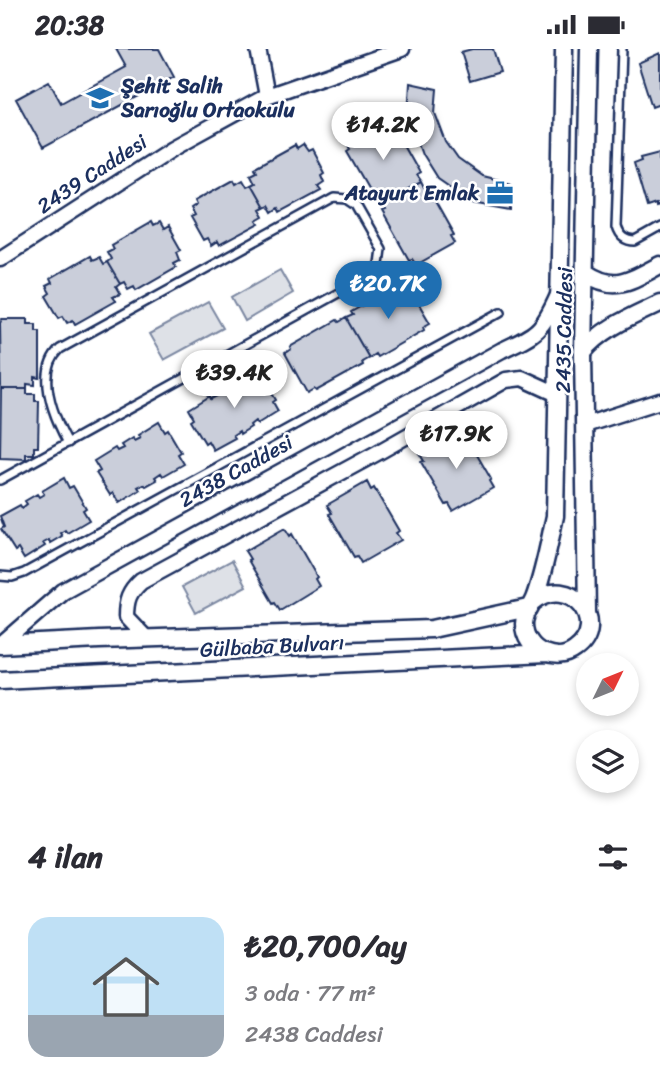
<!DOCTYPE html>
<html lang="tr">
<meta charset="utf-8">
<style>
body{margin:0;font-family:Sriracha,sans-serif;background:#f2f2f3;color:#2b2b33;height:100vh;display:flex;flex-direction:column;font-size:26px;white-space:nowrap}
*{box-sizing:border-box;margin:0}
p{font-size:23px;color:#7c7c81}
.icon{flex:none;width:38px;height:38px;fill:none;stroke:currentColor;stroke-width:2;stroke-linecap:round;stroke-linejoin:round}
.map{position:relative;height:766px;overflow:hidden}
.side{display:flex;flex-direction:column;background:#fff;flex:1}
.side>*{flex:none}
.needle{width:46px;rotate:47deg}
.tools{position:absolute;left:576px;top:604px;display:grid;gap:14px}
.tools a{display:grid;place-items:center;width:63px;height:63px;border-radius:50%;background:#fff;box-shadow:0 4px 10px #0003;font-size:35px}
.price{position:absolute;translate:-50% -60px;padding:0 16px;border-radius:24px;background:#fff;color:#222;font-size:23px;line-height:46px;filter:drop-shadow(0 2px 4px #0008)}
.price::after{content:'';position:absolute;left:50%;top:42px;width:21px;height:16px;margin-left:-10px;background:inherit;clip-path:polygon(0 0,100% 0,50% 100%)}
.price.on{background:#1f6fb2;color:#fff}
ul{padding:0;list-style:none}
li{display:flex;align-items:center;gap:21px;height:175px;padding:0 28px}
li span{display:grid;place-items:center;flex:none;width:196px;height:140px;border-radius:21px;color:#555}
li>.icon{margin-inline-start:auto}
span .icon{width:84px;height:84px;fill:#fffc;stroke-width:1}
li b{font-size:30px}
h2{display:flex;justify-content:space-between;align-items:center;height:84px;padding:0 28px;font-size:30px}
.status{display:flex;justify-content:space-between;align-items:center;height:49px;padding:0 35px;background:#fff;direction:ltr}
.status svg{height:19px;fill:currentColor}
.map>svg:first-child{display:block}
.green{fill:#dee1e7;stroke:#7c88a2;stroke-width:2}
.building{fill:#caceda;stroke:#1b2f5e;stroke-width:2}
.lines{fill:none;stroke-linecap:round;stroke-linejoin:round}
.service-casing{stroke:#1b2f5e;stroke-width:12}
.minor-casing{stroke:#1b2f5e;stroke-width:19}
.tertiary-casing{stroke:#1b2f5e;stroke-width:21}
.service{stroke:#fff;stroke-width:7}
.minor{stroke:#fff;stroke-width:14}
.tertiary{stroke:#fff;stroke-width:16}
.labels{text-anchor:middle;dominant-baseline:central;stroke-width:5;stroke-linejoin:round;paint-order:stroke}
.poi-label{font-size:21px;font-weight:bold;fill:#1b2f5e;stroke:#fff;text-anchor:start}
.street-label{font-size:21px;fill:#1b2f5e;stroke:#fff}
</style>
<div class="status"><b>20:38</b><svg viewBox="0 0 49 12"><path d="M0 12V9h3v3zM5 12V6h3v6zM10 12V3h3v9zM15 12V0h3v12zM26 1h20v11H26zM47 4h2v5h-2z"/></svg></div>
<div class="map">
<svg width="660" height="766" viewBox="0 0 660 766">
<rect width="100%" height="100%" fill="#fff"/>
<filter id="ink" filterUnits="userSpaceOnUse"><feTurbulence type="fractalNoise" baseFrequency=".0143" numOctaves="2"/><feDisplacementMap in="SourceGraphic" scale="14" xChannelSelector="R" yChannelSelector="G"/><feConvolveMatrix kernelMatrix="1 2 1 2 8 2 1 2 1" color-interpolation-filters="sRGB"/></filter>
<g filter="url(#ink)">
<path class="green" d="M280,221L293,244L245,272L232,248Z
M208,253L223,279L164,311L149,285Z
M232,511L246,537L196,564L182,538Z"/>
<path class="building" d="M116,0H159L174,28L43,99L16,50L49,32L61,54L126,18Z
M472,0H493L500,23L470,32L461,3Z
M660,4V55L652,58L638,14Z
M410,34L437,40L435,64L446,93L458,110L482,127L511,134V161L473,154L437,129L422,105L408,66Z
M386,71L390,78L392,76L419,124L416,126L421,133L381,155L377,148L374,149L347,102L350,100L346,93Z
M295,96L297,100L303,96L308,103L312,101L324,124L321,126L324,133L318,137L321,141L280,163L278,159L272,163L268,156L264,158L251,135L255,133L251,125L257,122L255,118Z
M660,103V157L656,158V155L647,158L634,114L642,111L641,108Z
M234,130L236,134L243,130L247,137L251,135L264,158L260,160L264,167L257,171L260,175L219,197L217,193L211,197L207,190L203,192L190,169L194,167L190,160L196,156L194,152Z
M421,133L424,139L427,138L454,186L451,187L455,194L416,216L412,210L409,211L382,163L385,162L381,155Z
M151,173L153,177L159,174L163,181L168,178L181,201L177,203L180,211L174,214L176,218L136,241L134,237L128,240L124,233L120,235L107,213L111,210L107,203L113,200L111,196Z
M90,207L92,211L99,208L103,215L107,213L120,235L116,238L120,245L113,248L116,252L75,275L73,271L67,274L63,267L59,269L46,247L50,244L46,237L52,234L50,230Z
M407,235L430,274L423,278L424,281L377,308L375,305L369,309L346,269L353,266L351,263L399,236L400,238Z
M346,269L369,309L362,313L363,316L316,342L314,340L307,344L285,304L291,300L290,298L337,271L339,273Z
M2,270H28V275H36V282H40V329L35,328V336L27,335V340H1L0,274Z
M254,321L259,331L263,329L276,351L273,353L278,362L257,375L255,372L250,376L251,378L240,385L239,382L233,386L235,389L213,401L208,392L205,394L191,371L194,369L189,360L210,347L211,350L217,347L216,344L227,337L228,340L234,337L232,333Z
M1,340H27V345H35V352H39L38,398H34V405H26V410L0,409Z
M159,373L165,383L168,381L181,403L178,405L184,415L163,427L161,424L155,428L157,431L146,437L144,435L138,438L140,441L119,454L113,444L110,446L96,424L100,422L94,412L115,399L117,402L123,399L121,396L132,389L134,392L140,389L138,386Z
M459,381L463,389L466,387L491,430L489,432L493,439L453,462L449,455L446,456L421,413L424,412L419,404Z
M64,429L69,439L73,437L86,459L83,461L89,471L67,484L65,481L60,484L62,487L50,494L49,491L43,494L45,497L24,510L18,500L15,502L1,480L4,478L0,467L20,456L22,459L27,455L25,452L37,445L39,448L44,445L42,442Z
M367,433L371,441L374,439L399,482L396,484L401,491L361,514L357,507L354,508L329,465L332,464L327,456Z
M285,479L290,487L292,485L317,528L315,530L319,537L280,561L275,553L273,554L248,511L250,510L245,502Z"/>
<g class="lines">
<g class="service-casing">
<path id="service" d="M622,0L616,178C619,188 625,193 635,193L660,179
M0,431L369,227L379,215L381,200L356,156L347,150L334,149L60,300C35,324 54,368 68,394
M0,527L12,528L24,524L501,263"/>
</g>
<g class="minor-casing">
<path id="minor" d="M258,0L267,47
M0,210L172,99L267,47L402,0
M585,376L660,352
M147,590L126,568C126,551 129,543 141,532L377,404L506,331L522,329L557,345
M1,596L63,542L502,301C537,285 542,282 558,246"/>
</g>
<g class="tertiary-casing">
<path id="tertiary" d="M586,224C616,244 631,231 660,216
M583,303C602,279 633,267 660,254
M533,553C571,522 611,575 575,601C566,608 554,608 544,604C532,600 524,587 524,575C524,565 530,559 534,550C544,524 549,494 555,467L564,0
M587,563L583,303L589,0
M0,596L99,591L432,580L528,559
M0,631L546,605"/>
</g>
<use href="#service" class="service"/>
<use href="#minor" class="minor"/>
<use href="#tertiary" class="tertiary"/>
</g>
</g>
<defs>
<g id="school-bare" transform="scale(2.1)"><path d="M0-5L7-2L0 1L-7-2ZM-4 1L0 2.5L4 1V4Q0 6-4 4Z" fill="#1f6fb2" stroke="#fff" stroke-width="2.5" paint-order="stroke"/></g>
<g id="office-bare" transform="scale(2.1)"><path d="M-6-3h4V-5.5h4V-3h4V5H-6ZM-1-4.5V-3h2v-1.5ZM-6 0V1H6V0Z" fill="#1f6fb2" stroke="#fff" stroke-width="2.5" paint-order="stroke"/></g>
</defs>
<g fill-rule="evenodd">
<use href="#school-bare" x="100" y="49"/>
<use href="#office-bare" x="500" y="144"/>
</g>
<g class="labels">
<g class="poi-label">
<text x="121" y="37">Şehit Salih<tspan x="121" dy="24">Sarıoğlu Ortaokulu</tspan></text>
<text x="479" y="144" text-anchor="end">Atayurt Emlak</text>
</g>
<g class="street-label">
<text transform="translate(92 125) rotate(-33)">2439 Caddesi</text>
<text transform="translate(564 281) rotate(-89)">2435 Caddesi</text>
<text transform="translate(236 422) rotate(-29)">2438 Caddesi</text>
<text transform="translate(272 597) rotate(-3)">Gülbaba Bulvarı</text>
</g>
</g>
</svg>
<div class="tools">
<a><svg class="needle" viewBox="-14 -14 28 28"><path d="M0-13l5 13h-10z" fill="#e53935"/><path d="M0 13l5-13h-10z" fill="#7c7c81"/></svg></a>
<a><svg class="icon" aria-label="layers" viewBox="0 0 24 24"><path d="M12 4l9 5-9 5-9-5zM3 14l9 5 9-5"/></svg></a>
</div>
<b class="price" style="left:383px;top:113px">₺14.2K</b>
<b class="price on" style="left:388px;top:272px">₺20.7K</b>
<b class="price" style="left:234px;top:361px">₺39.4K</b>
<b class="price" style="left:456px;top:422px">₺17.9K</b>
</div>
<section class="side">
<h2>4 ilan<svg class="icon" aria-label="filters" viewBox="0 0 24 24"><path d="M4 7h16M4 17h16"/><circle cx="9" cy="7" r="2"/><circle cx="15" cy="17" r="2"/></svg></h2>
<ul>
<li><span style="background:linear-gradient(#bfe0f5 70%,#9aa5b1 0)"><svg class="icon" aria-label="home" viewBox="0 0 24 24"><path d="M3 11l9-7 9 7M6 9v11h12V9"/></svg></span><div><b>₺20,700/ay</b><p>3 oda · 77 m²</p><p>2438 Caddesi</p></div></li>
</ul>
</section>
